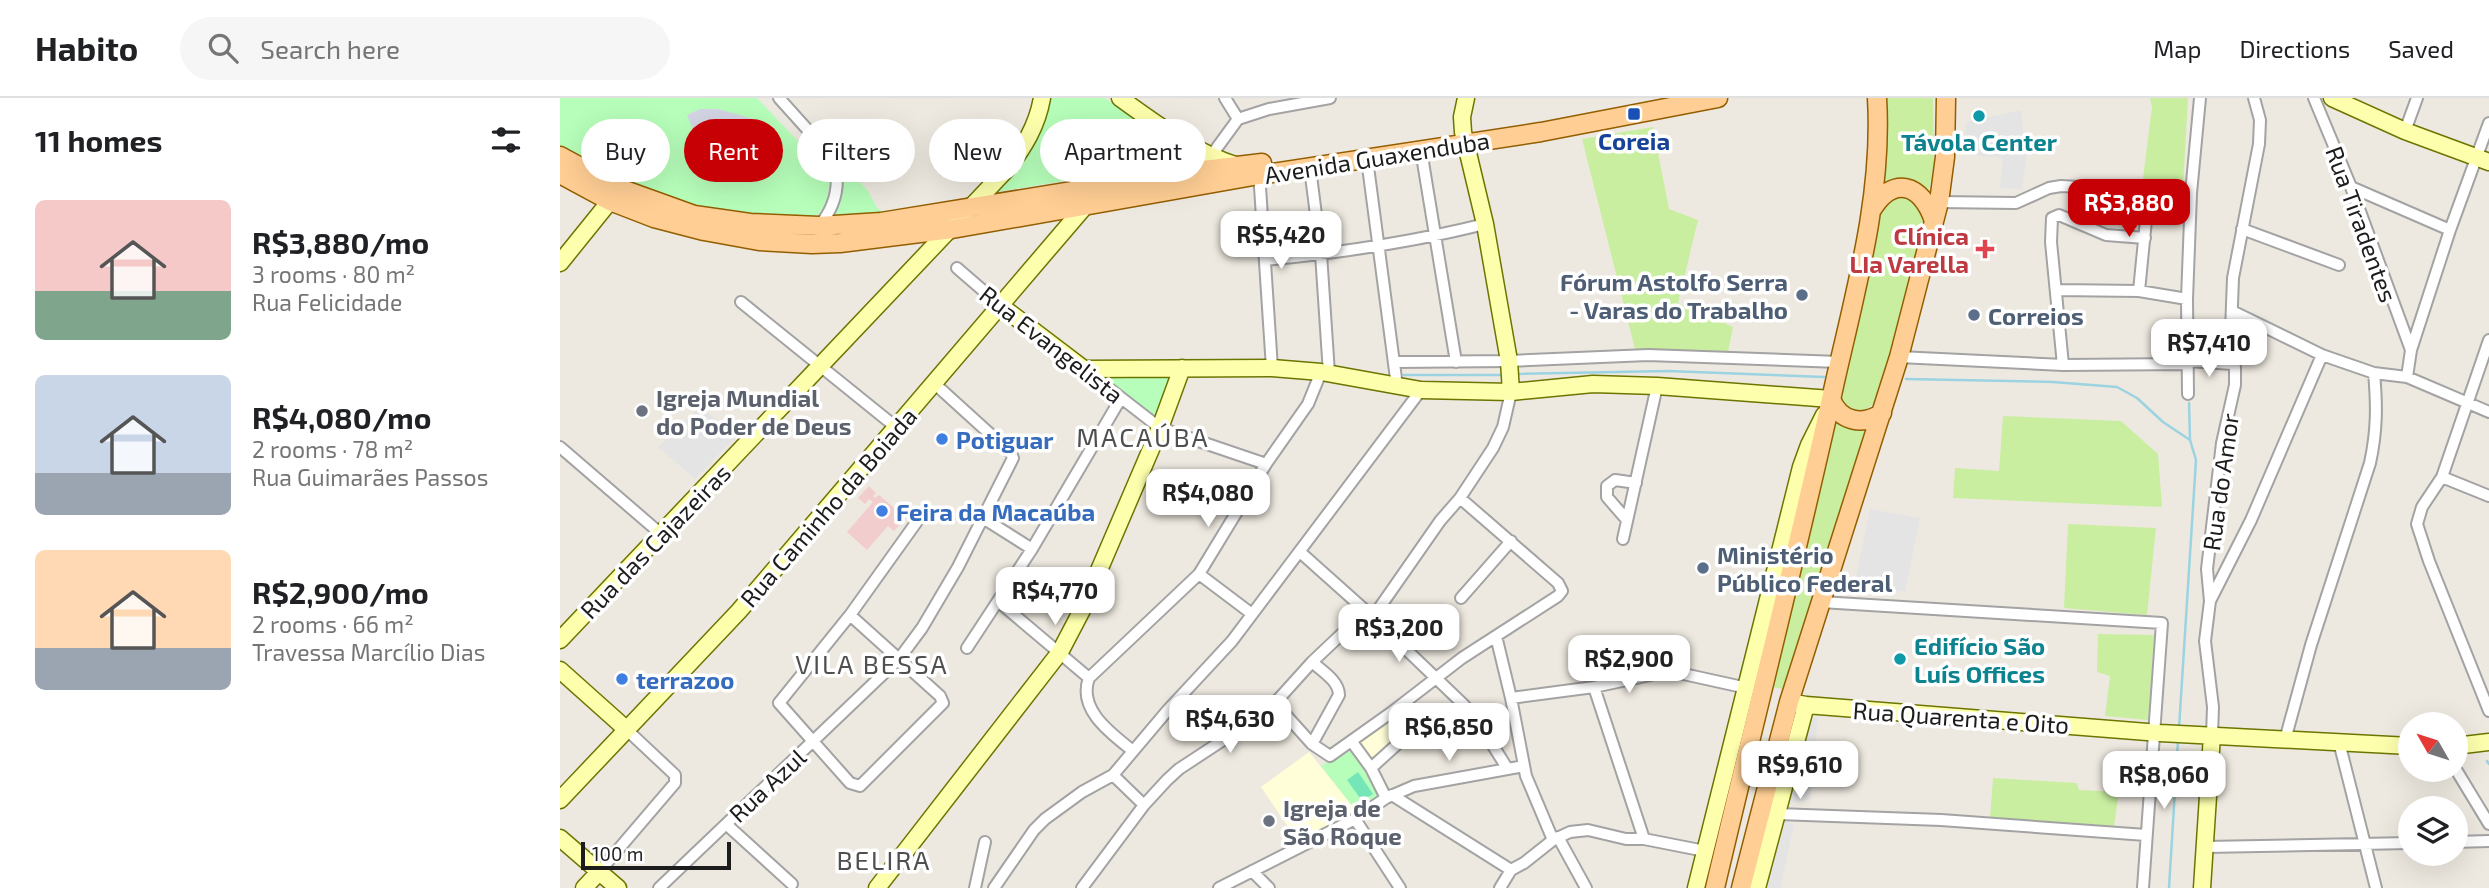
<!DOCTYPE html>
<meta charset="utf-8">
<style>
body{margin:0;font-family:"Exo 2",sans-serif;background:#f6f6f6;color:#202124;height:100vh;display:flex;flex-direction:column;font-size:26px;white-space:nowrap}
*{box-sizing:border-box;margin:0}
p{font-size:23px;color:#757577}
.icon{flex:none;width:38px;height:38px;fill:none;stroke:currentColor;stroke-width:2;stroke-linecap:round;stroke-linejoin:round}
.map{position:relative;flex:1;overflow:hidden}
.details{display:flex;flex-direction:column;background:#fff;width:560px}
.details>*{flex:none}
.top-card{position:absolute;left:21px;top:21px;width:665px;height:63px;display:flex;gap:14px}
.needle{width:46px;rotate:309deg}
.buttons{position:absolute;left:1838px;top:614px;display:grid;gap:14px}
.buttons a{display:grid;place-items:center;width:70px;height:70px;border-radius:50%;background:#fff;box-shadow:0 7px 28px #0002;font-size:35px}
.scale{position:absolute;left:21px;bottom:18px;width:150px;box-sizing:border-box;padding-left:7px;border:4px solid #1c1c1c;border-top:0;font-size:19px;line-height:24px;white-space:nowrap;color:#1c1c1c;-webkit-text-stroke:5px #fff;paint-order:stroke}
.price{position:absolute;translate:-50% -60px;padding:0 16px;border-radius:14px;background:#fff;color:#222;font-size:23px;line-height:46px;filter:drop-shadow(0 2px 4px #0008)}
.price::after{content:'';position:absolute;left:50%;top:42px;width:21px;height:16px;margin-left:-10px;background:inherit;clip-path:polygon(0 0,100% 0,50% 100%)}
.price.selected{background:#c70006;color:#fff}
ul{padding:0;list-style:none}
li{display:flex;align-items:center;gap:21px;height:175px;padding:0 35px}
li span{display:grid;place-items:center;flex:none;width:196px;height:140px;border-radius:10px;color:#555}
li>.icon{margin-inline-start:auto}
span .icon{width:84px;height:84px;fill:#fffc;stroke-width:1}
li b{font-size:30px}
h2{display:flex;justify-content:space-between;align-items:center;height:84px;padding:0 35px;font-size:30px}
.tag{padding:0 24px;border-radius:32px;background:#fff;box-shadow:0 7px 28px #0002;font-size:24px;line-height:63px}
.tag.selected{background:#c70006;color:#fff}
header{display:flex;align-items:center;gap:42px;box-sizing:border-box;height:98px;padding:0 35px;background:#fff;border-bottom:2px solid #e0e0e0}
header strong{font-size:33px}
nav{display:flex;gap:38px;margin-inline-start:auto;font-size:24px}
.search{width:490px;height:63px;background:#f6f6f6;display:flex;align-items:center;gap:18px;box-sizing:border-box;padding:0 24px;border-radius:38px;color:#757577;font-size:26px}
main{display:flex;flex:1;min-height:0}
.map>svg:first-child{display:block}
.commercial{fill:#f2cdcd}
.education{fill:#fffed8}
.grass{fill:#c9eea0}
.park{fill:#b7feba}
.pitch{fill:#75e6b7}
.parking{fill:#e4e4e4}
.plaza{fill:#d4d5e4}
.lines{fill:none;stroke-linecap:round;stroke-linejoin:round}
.stream{stroke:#9bd3e1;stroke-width:2.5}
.street-casing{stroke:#a3a3a3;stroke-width:14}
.secondary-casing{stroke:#6c7500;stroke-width:19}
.primary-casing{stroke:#935e00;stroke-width:21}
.street{stroke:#fff;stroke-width:10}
.secondary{stroke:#fdffad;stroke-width:16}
.primary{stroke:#ffce94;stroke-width:18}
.transit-dot{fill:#1a4fb4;stroke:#fff;stroke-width:2.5}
.culture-dot{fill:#0f9aa8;stroke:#fff;stroke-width:2.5}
.health-dot{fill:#e0444e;stroke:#fff;stroke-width:2.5}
.service-dot{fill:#5c6f8a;stroke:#fff;stroke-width:2.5}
.worship-dot{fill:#6b7280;stroke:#fff;stroke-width:2.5}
.shop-dot{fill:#3f7fe0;stroke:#fff;stroke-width:2.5}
.labels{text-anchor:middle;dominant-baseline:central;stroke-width:7;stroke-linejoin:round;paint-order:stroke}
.transit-label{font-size:24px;font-weight:bold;fill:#164399;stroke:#fff}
.culture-label{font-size:24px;font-weight:bold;fill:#0d838f;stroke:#fff}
.street-label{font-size:24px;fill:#1c1c1c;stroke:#fff}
.health-label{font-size:24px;font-weight:bold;fill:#be3a42;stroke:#fff;text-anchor:end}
.service-label{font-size:24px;font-weight:bold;fill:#4e5e75;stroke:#fff;text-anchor:start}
.worship-label{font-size:24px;font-weight:bold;fill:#5b616d;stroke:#fff;text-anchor:start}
.shop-label{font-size:24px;font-weight:bold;fill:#366cbe;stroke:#fff;text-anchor:start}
.neighbourhood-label{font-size:26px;letter-spacing:2px;fill:#4f4f4f;stroke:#fff}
</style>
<header>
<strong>Habito</strong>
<div class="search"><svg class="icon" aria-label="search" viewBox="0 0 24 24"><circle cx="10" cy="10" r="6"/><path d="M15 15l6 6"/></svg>Search here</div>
<nav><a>Map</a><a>Directions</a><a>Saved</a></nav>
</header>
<main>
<section class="details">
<h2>11 homes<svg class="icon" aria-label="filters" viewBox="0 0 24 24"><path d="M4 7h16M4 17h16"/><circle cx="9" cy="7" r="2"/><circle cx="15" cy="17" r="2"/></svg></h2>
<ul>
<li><span style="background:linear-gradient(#f6c9c9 65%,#7fa58c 0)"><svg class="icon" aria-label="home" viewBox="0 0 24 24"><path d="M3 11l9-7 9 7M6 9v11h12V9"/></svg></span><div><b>R$3,880/mo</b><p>3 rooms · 80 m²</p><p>Rua Felicidade</p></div></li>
<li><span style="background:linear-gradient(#c9d6e8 70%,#9aa5b1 0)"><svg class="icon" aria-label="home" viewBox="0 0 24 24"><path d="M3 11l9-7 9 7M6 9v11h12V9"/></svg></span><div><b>R$4,080/mo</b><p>2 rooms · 78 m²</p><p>Rua Guimarães Passos</p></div></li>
<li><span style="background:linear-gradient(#ffd9b3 70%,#9aa5b1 0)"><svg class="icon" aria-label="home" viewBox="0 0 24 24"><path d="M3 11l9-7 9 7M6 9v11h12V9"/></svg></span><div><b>R$2,900/mo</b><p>2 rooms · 66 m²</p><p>Travessa Marcílio Dias</p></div></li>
</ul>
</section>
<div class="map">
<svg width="1929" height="790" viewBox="0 0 1929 790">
<rect width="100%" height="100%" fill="#eee9e0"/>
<path class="commercial" d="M309,388L316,395L313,398L315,400L319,397L346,420L334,433L328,428L307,452L287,434L313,404L309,401L305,406L298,400Z"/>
<path class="education" d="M830,620L840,639L811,664L797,644Z
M749,654L798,715L738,743L701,689Z"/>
<path class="grass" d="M1325,0H1373L1374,64L1368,99L1321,90Z
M1590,0H1628L1623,89L1582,88L1592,9Z
M1093,29L1109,111L1138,122L1118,205L1173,229L1168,254L1075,251L1022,41Z
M1335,96L1354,99L1365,128L1319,299C1309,312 1304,314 1288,313L1279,300L1318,121L1321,112Z
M1275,318L1309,326L1223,591L1212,589Z
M1443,318L1561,323L1598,356L1602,409L1393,400L1395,370L1439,373Z
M1508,426L1596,430L1587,517L1504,510Z
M1538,536L1594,537L1588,622L1545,618L1550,578L1537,574Z
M1433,680L1517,685L1519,692L1559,694L1554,728L1430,720Z"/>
<path class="park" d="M0,0H197L256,62L270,83L266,105L258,117L240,121L149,113L49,78L0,49Z
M490,0H545L635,62L436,94C459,66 487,38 490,0Z
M282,64L308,93L317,110L331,119L270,124C282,105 284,86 282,64Z
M615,276L598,325L543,280Z
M792,649L807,671L821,699L798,715L761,668Z"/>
<path class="pitch" d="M798,674L813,696L802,703L787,682Z"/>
<path class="parking" d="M1461,12L1466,62L1462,91L1440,90L1443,60L1404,56L1406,24Z
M139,309L178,337L135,381L98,349Z
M1310,411L1360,420L1345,494L1294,489Z
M1258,619L1250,701L1228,706L1253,620Z
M1224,722L1234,727L1220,790H1207Z"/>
<path class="plaza" d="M140,11H158L190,20L215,44L212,71L194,76L196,51L158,43L151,62L145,59L127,17Z"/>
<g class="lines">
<path class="stream" d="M956,276L1108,273L1264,279
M844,277H942
M1346,281L1493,284L1557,289L1577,300L1603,324L1630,342
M1619,630L1636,362L1630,342L1629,305
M1927,663L1929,666
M1609,790L1618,643"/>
<g class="street-casing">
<path id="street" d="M219,0L273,60C281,85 276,108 259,128
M665,0L678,21
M1754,0L1791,89L1851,252
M1845,33L1857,0
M861,52L896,264
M651,58L678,21L709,11L770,0
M807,61L837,288
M750,70L761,156L769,275
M699,74L712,270
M1791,89L1890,132
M1379,104L1456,105L1489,90L1501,88L1631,95
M1682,131L1779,167
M705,162C779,155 853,144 925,126
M397,170L441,208
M1497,192L1579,193L1627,201
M1579,193L1589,92
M181,204L337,330
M1672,213L1762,257L1814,275L1847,279L1929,314
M1671,233L1673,180L1699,46L1700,22L1694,0
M1929,242L1882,379L1862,409L1857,426L1869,463L1929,613
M1339,259L1503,267L1628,266
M1628,263L1672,266L1675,269V287L1662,345L1647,471L1650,503
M834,264L949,263L1088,257L1279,264
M1503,267L1491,144L1492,120L1499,117L1546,137L1585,140
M524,271L600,330L706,366
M1847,279L1851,252L1890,132L1929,25
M1628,296L1627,201L1631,95L1640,0
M0,349L101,436
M1882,379L1929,398
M423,420L472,451
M1066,421L1047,399V388L1055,382L1076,385
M1063,441L1097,288
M740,454L806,513L904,607L922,630L947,670
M639,476L692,516
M901,500L951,443
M439,504L529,580
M1261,504L1602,525L1583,790
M290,517L380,598L383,605L300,688L290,685L219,605L290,517L358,422
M813,519L880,423L900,400L933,350L943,329L951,294
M936,538L951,600L966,678L993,742
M407,550L472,451L561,300
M752,564C762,573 779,583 779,597L752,646
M529,580L639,476L706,366L748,306L761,274
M529,580C517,612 552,636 573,653
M1034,589L1084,741
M951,600L1034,589L1104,574L1119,575L1187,590
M715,605L752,646L770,658L832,614L843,633V641L811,670
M832,614L902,560L998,498L1002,493L998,485L900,400
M1652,637L1653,609L1645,543L1650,503L1691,422L1762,257
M1725,642L1751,547L1810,365C1817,333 1817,307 1814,275
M792,644L811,670L826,700
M1779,644L1816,790
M1895,670L1929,726
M553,677L584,707
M832,697L951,772
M1217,716L1381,722L1586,737
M795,721L840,790
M166,726L232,786
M998,739L1026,790
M1895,744L1929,743
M1645,749L1850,745
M692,773L709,790
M39,774L115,685V677L66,631
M99,790L339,561L362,530L398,469L453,360L451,355L375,286
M415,790L425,744
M434,790L474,732L485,721L522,694L553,677L607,613L672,543L861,292
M522,790L584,707L607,682L619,671L689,625L715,605L752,564L806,513
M659,790L795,721L826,700L854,688L964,668
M940,790L951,772L964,765L993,742L1010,734L1028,732L1066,741H1084L1145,753"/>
</g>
<g class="secondary-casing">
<path id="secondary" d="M560,0C596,26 635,55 678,68
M906,0L902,19L903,34L925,126L949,263L951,294
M1772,0L1845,33L1929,64
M0,165L50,103
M441,208L524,271L712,270L761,274L861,292L951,294L1033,286L1097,288L1271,301
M0,542L447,71C464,49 477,28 482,0
M0,572L66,631
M1229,604L1246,607L1600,635L1850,648
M1895,648L1929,644
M0,702L179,513L526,107
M0,740L58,790
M24,790L39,774
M317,790L500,554L522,512L600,330L622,270
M1136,790L1241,369L1249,347L1264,317
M1197,790L1246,607
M1642,790L1652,637"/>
</g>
<g class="primary-casing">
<path id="primary" d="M0,58L59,90L134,117L190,125L259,128L321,124L635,73L702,65
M0,76L50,103L94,120L144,133L199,143L252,146L280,145L392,131L699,77L981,34L1158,0
M1311,113C1333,76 1362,86 1374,123
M1271,301C1280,324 1303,328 1322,315
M1155,790C1194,623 1237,456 1274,288C1295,194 1323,98 1317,0
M1181,790L1229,604L1339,259L1379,104L1385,59L1386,0"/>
</g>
<use href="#street" class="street"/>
<use href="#secondary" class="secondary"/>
<use href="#primary" class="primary"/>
</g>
<rect class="transit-dot" x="1067" y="9" width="14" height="14" rx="3.5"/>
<g class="culture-dot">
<circle cx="1419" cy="18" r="7"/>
<circle cx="1340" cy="561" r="7"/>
</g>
<path class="health-dot" d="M1421.5 140.5h7v7h7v7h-7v7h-7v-7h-7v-7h7z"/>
<g class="service-dot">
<circle cx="1242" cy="197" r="7"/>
<circle cx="1414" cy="217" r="7"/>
<circle cx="1143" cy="470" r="7"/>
</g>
<g class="worship-dot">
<circle cx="82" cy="313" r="7"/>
<circle cx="709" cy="723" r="7"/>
</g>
<g class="shop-dot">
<circle cx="382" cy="341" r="7"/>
<circle cx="322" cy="413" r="7"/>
<circle cx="62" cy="581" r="7"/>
</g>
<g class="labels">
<g class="transit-label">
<text x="1074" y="42">Coreia</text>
</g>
<g class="culture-label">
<text x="1419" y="43">Távola Center</text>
<text x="1354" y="547" text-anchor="start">Edifício São<tspan x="1354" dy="28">Luís Offices</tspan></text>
</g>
<g class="street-label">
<text transform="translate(817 59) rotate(-9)">Avenida Guaxenduba</text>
<text transform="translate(1802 126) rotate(70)">Rua Tiradentes</text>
<text transform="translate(492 246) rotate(38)">Rua Evangelista</text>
<text transform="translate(1660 384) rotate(-82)">Rua do Amor</text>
<text transform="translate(268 409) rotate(-49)">Rua Caminho da Boiada</text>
<text transform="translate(95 443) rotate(-46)">Rua das Cajazeiras</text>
<text transform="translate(1401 619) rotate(4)">Rua Quarenta e Oito</text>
<text transform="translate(207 687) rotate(-43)">Rua Azul</text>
</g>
<g class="health-label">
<text x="1409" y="137">Clínica<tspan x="1409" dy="28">LIa Varella</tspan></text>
</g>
<g class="service-label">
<text x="1228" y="183" text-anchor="end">Fórum Astolfo Serra<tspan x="1228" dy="28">- Varas do Trabalho</tspan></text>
<text x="1428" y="217">Correios</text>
<text x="1157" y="456">Ministério<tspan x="1157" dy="28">Público Federal</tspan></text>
</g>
<g class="worship-label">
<text x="96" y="299">Igreja Mundial<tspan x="96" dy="28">do Poder de Deus</tspan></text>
<text x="723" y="709">Igreja de<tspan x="723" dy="28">São Roque</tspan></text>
</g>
<g class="shop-label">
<text x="396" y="341">Potiguar</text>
<text x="336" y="413">Feira da Macaúba</text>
<text x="76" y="581">terrazoo</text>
</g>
<g class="neighbourhood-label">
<text x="583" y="338">MACAÚBA</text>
<text x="312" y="565">VILA BESSA</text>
<text x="324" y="761">BELIRA</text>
</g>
</g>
</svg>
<div class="buttons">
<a><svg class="needle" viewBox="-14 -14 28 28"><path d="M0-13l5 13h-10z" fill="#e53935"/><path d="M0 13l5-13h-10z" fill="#757577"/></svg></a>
<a><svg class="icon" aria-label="layers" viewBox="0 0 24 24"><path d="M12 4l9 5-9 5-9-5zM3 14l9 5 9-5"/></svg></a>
</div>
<div class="scale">100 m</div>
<b class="price selected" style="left:1569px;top:141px">R$3,880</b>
<b class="price" style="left:721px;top:173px">R$5,420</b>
<b class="price" style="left:1649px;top:281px">R$7,410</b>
<b class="price" style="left:648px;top:431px">R$4,080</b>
<b class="price" style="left:495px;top:529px">R$4,770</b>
<b class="price" style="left:839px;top:566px">R$3,200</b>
<b class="price" style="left:1069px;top:597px">R$2,900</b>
<b class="price" style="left:670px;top:657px">R$4,630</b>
<b class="price" style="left:889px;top:665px">R$6,850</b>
<b class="price" style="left:1240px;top:703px">R$9,610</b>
<b class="price" style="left:1604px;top:713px">R$8,060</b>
<div class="top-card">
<a class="tag">Buy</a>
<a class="tag selected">Rent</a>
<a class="tag">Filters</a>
<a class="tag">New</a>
<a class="tag">Apartment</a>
</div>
</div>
</main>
